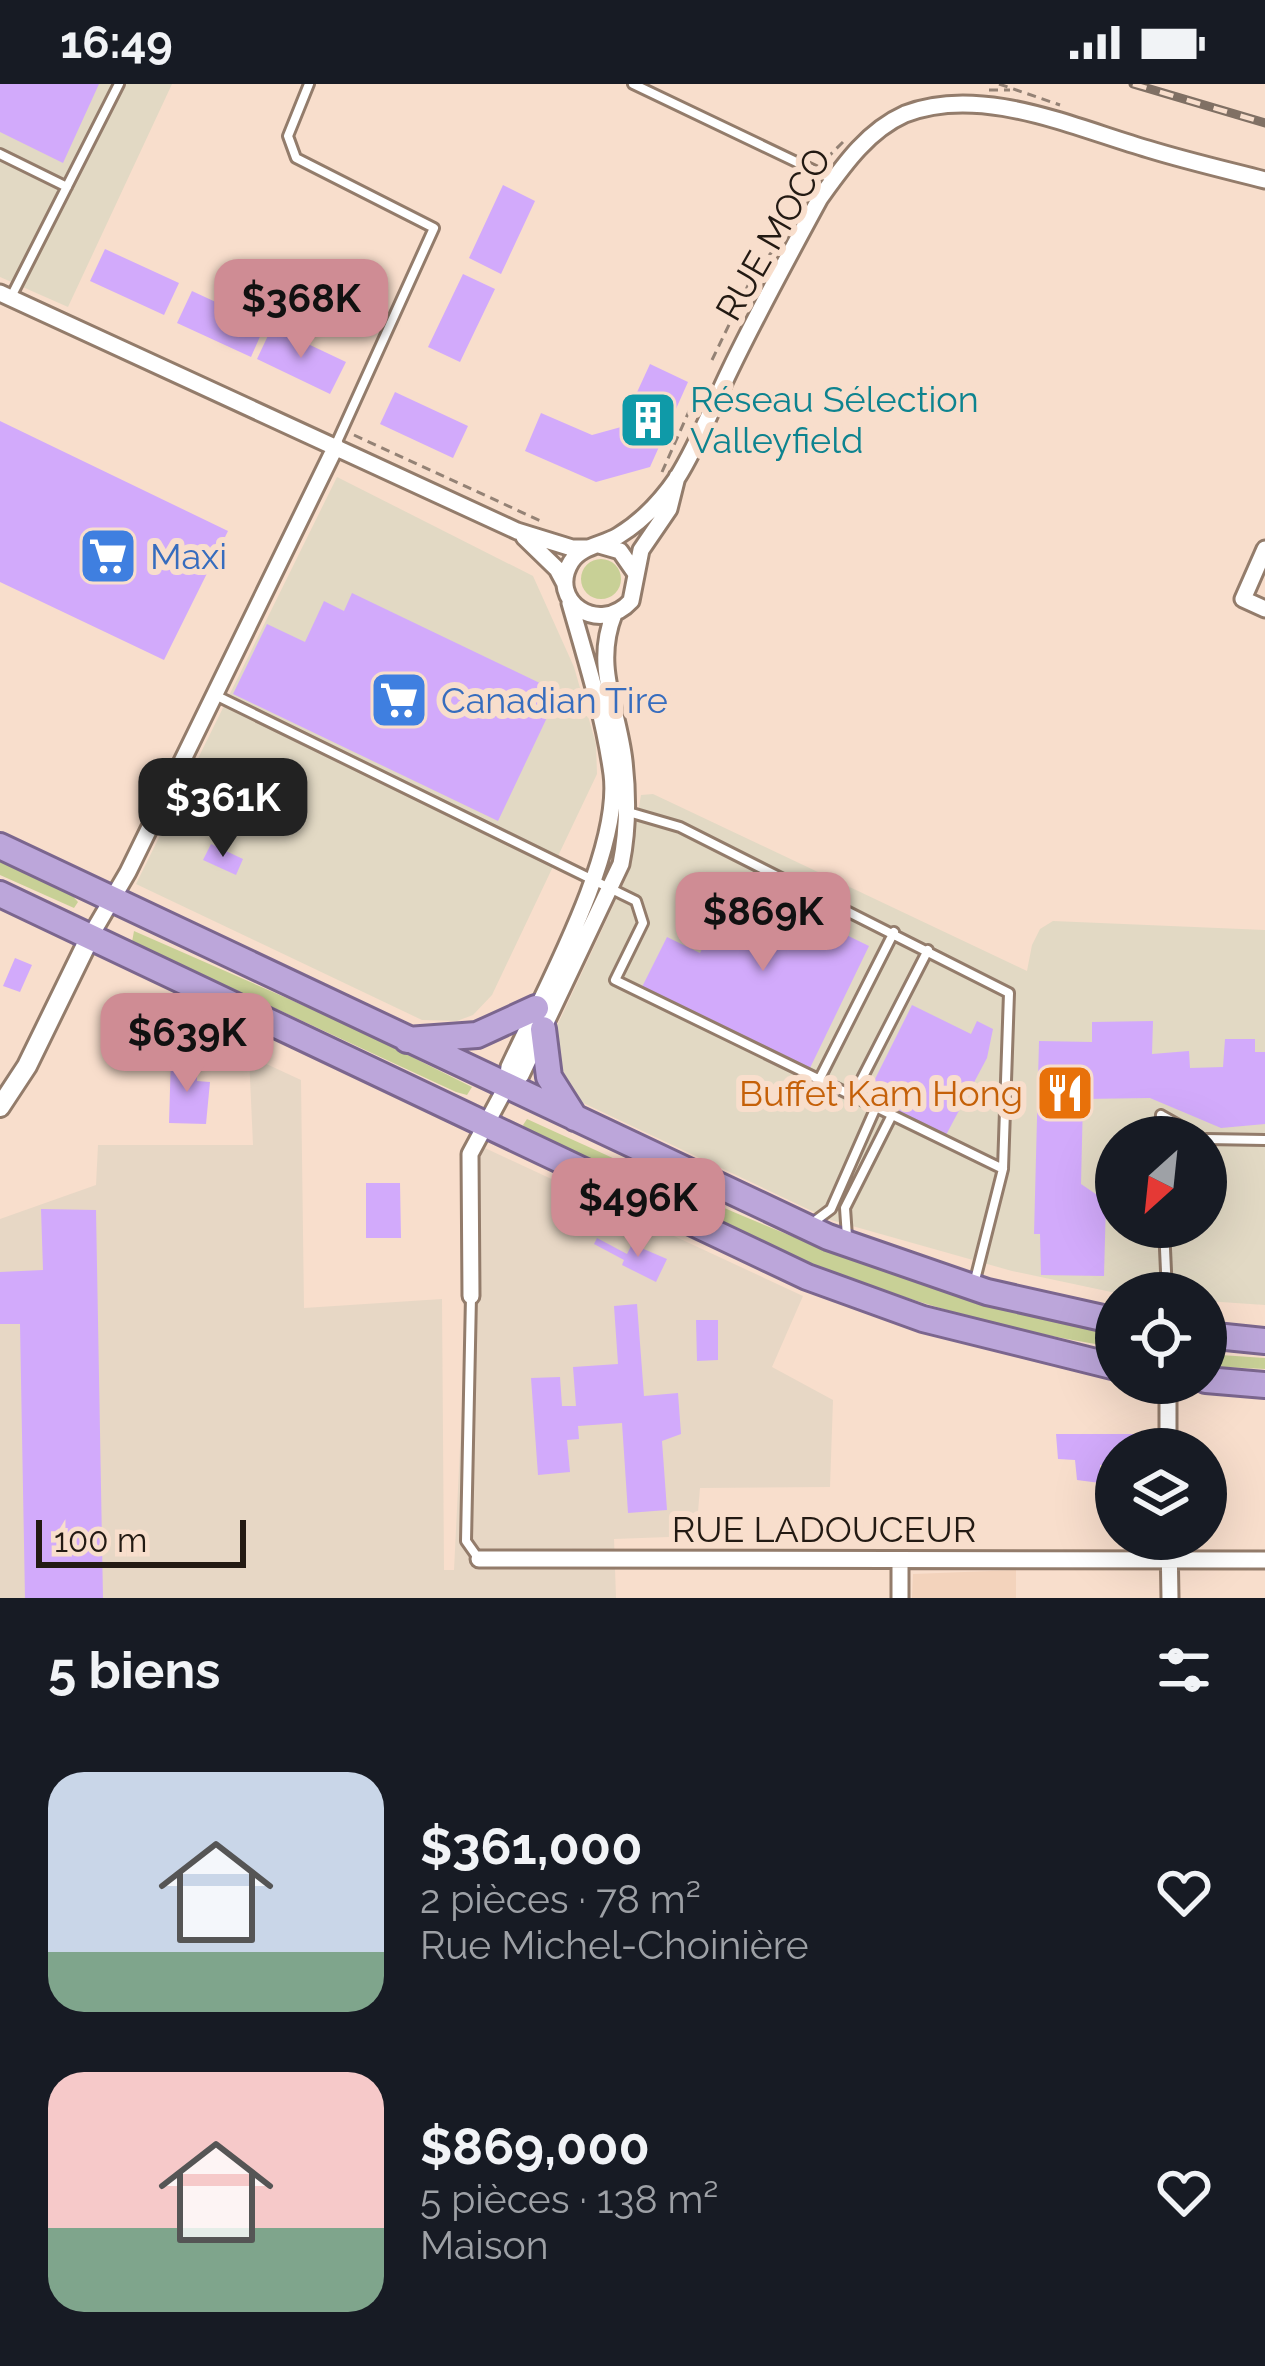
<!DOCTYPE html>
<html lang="fr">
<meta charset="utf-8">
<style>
body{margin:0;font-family:Raleway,sans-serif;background:#242831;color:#f1f3f6;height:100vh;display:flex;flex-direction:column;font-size:45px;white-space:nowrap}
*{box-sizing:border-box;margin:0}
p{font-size:39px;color:#9ea1a6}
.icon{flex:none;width:66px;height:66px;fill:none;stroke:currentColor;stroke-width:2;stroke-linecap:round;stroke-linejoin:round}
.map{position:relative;height:1514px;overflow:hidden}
.sheet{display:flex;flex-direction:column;background:#171b24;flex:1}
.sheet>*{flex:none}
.needle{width:78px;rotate:207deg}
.fabs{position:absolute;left:1095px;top:1032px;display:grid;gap:24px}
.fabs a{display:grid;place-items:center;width:132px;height:132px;border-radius:50%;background:#171b24;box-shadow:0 12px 48px #0002;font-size:60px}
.scale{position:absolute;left:36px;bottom:30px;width:210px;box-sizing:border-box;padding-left:12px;border:6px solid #231a13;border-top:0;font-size:33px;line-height:42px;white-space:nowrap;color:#231a13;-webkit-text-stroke:9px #f8decc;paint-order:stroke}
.price{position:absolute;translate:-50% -102px;padding:0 27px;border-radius:24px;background:#cf8c94;color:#111;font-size:39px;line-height:78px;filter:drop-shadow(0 3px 6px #0008)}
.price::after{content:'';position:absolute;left:50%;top:72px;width:36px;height:27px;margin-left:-18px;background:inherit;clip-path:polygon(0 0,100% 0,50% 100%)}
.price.active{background:#222;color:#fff}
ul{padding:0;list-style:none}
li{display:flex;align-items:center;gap:36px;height:300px;padding:0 48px}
li span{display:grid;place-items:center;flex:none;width:336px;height:240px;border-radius:36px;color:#555}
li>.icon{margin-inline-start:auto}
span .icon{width:144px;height:144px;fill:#fffc;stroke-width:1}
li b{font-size:51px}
h2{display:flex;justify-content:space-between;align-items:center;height:144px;padding:0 48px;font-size:51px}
.status{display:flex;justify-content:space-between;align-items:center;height:84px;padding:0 60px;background:#171b24;direction:ltr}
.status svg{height:33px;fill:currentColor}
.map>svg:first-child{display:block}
.commercial{fill:#e2d9c4;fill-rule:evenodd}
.industrial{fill:#e7d7c5}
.built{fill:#f3d3bc}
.green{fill:#c8d096}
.building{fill:#d2aafb}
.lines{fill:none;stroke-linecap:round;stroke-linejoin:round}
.service-casing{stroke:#937c6b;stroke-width:14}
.minor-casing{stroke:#937c6b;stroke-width:21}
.tertiary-casing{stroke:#937c6b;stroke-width:24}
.trunk-casing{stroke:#7b668e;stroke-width:30}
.path{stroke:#948275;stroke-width:3;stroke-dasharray:9 6;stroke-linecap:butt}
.service{stroke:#fff;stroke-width:8}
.minor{stroke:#fff;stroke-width:15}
.tertiary{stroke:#fff;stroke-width:18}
.trunk{stroke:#bca6da;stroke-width:24}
.rail-casing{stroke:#807064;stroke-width:9}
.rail{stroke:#f8decc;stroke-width:4.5;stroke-dasharray:14;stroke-linecap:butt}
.labels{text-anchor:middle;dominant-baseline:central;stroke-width:12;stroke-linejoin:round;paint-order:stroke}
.street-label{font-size:36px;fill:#231a13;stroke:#f8decc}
.culture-label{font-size:36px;fill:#0d838f;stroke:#f8decc;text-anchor:start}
.shop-label{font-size:36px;fill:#366cbe;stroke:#f8decc;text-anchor:start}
.food-label{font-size:36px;fill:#c56008;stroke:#f8decc;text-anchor:end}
</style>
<div class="status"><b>16:49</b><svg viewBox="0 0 49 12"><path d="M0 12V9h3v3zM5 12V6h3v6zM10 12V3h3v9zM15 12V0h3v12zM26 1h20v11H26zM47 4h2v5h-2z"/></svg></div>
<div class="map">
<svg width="1265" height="1514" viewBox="0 0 1265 1514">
<rect width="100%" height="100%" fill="#f8decc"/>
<path class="commercial" d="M0,0H172L68,223L0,193Z
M337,393L533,492L574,583L596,660L597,690L492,911L473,931L457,937L422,936L136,800Z
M653,710L1027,887L1032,861L1040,845L1053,837L1265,846V1221L1206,1217V1209H1116L1012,1187L831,1136L562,1009L554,968L557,942L627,792L641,711ZM1116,1053H1206V1143H1116Z"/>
<path class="industrial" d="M249,972L301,996L304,1224L442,1215L444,1486H454L474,1080L479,1067L485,1064L803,1212L772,1283L833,1316L830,1403L700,1404L696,1452L614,1455L616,1514H0V1135L96,1101L98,1061H253Z"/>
<path class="built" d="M1016,1486V1514H912L913,1490Z"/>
<path class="green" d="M581 495a20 20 0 1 1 40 0a20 20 0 1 1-40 0Z
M0,776L69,808L78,818L74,824L0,791Z
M134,847L348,941L472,1003L467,1011L456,1008L132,858Z
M527,1035C642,1087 757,1142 875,1184C954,1212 1035,1230 1116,1250V1263C910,1234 713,1144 529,1050L523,1041Z
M1206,1270L1265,1274V1285L1206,1282Z"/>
<path class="building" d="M0,0H99L63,79L0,48Z
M503,101L535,117L501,190L469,174Z
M105,165L179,199L164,231L90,197Z
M463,190L495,205L460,278L428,263Z
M192,207L265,241L251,273L177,239Z
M272,243L346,278L330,310L257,275Z
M650,280L688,298L650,383L596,398L525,367L541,329L592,351L621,343Z
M395,308L468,342L453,374L380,340Z
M0,337L228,447L164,576L0,498Z
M352,509L546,602L552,623L498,737L233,610L267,540L305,558L324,517L344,527Z
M211,760L243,775L236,791L203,776Z
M735,797L869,862L810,984L642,903L667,853L700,869Z
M15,874L32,881L20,908L3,902Z
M912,921L971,950L977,937L993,945L987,974L946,1051L867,1011Z
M1153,937L1152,970L1189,967L1190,984L1223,983L1225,955H1255V968H1265V1040L1221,1044L1150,1014L1083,1015L1081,1100L1106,1117L1104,1192L1041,1191L1040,1150H1034L1039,957L1092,958V938Z
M117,941L149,944L148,969L108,967V950L117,952Z
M171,971L197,986V997L210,998L206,1040L169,1039Z
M366,1099H400L401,1154H366Z
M41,1125L96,1126L103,1514H25L20,1240H0V1188L43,1186Z
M597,1154L627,1170L632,1160L667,1175L656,1198L622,1181L624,1176L594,1160Z
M637,1220L644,1312L678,1309L681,1350L662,1357L667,1426L628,1429L622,1339L578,1342L579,1355L567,1356L570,1388L538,1391L531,1294L560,1293L562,1322H576L573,1283L618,1280L614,1222Z
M696,1236H718V1276L697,1277Z
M1056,1350H1134L1133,1365H1116V1390L1105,1389L1104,1381H1100V1399L1077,1396L1075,1376L1058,1375Z"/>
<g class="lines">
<g class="service-casing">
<path id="service" d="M309,0L288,52L296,74L434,144L336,360
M633,0L832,95
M0,70L67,103
M12,211L119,0
M215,611L636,817L643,839L615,896L1003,1085
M625,727L680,743L1009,909L1003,1085L975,1196
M819,996L894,848
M853,1012L928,866
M1161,1031L1200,1053
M1161,1031L1162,1053
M1206,1055L1265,1056
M811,1140L831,1125L876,1023
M1164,1143L1167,1209
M847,1153L845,1124L892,1031
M471,1212L466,1457L478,1474"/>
</g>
<g class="minor-casing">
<path id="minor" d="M0,209L517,447L572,464H587
M677,393L669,425L641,466L631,517C599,552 547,517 571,478C581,462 603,461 618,452C641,438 662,416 677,394C698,361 713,321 730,286C758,228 789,171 820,114C843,82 867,47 905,30C981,0 1075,44 1148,65C1187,77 1226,86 1265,96
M524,453L557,485L565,500
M599,461L620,467L636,490
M1265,465L1243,515L1265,525
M90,853L128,788L336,362
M506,1003L521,991L621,780C628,745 628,712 624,677C618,624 593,583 614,530
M471,1212L470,1070L506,1003L509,983C543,909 622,768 612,690C604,632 586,575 570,519
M1168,1299V1365
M1169,1455L1170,1514
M479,1475L1265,1476
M900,1514V1476"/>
</g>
<g class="tertiary-casing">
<path id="tertiary" d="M0,1023L27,982L90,853"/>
</g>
<g class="trunk-casing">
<path id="trunk" d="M0,762L828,1153L987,1208L1116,1237
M0,810L807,1193L923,1235L1116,1283
M543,945L549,993L575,1034
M407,956L477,951L536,924
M1206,1251L1265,1257
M1206,1296L1265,1301"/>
</g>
<path class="path" d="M999,0L1060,21
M989,6H1010
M826,75L843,58
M712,276L754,189L776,163
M354,351L543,438
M662,388L702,298"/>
<use href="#service" class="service"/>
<use href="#minor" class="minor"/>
<use href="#tertiary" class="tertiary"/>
<use href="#trunk" class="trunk"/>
<g class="rail-casing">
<path id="rail" d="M1133,0L1265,39"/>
</g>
<use href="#rail" class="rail"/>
</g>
<defs>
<g id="building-square" transform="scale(3)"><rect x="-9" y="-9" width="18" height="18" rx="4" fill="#0f9aa8" stroke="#f8decc"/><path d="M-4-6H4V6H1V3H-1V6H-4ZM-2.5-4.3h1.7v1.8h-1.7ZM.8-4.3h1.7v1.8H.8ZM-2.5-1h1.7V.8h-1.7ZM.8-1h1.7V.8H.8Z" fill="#fff"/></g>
<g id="supermarket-square" transform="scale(3)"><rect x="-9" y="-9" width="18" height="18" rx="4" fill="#3f7fe0" stroke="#f8decc"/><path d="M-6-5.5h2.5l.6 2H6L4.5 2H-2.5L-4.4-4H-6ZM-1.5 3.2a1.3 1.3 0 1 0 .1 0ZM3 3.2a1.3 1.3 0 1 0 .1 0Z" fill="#fff"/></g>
<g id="restaurant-square" transform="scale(3)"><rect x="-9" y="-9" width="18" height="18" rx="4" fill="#e8710a" stroke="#f8decc"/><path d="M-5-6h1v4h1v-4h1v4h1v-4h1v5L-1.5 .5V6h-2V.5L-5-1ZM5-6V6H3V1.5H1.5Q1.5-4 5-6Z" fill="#fff"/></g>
</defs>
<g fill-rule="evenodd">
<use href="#building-square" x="648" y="336"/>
<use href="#supermarket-square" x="108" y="472"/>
<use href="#supermarket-square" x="399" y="616"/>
<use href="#restaurant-square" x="1065" y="1009"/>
</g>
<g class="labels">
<g class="street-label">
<text transform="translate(773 150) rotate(-60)">RUE MOCO</text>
<text x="824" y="1445">RUE LADOUCEUR</text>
</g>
<g class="culture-label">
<text x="690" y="315">Réseau Sélection<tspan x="690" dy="41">Valleyfield</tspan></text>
</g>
<g class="shop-label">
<text x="150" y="472">Maxi</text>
<text x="441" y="616">Canadian Tire</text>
</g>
<g class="food-label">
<text x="1023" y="1009">Buffet Kam Hong</text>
</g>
</g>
</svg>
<div class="fabs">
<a><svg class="needle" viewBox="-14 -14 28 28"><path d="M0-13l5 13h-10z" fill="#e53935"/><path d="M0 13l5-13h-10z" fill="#9ea1a6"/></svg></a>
<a><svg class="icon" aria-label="locate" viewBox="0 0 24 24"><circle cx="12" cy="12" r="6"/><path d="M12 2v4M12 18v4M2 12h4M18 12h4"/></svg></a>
<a><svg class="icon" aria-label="layers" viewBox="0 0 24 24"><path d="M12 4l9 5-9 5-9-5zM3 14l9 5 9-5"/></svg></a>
</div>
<div class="scale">100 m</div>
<b class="price" style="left:301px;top:277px">$368K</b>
<b class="price active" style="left:223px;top:776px">$361K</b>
<b class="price" style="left:763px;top:890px">$869K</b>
<b class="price" style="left:187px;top:1011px">$639K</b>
<b class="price" style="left:638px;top:1176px">$496K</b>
</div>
<section class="sheet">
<h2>5 biens<svg class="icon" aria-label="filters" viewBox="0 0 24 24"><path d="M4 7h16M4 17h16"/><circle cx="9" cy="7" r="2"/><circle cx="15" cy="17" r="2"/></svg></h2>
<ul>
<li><span style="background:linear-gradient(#c9d6e8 75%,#7fa58c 0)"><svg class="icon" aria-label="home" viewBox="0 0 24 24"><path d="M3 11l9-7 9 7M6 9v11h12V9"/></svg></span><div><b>$361,000</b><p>2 pièces · 78 m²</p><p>Rue Michel-Choinière</p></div><svg class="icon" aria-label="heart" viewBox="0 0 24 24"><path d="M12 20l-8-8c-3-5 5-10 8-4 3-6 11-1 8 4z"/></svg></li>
<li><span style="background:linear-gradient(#f6c9c9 65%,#7fa58c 0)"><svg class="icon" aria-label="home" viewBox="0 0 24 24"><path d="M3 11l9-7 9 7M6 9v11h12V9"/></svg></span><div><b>$869,000</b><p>5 pièces · 138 m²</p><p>Maison</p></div><svg class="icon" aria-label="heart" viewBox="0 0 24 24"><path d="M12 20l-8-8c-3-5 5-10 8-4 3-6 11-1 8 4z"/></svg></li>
</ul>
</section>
